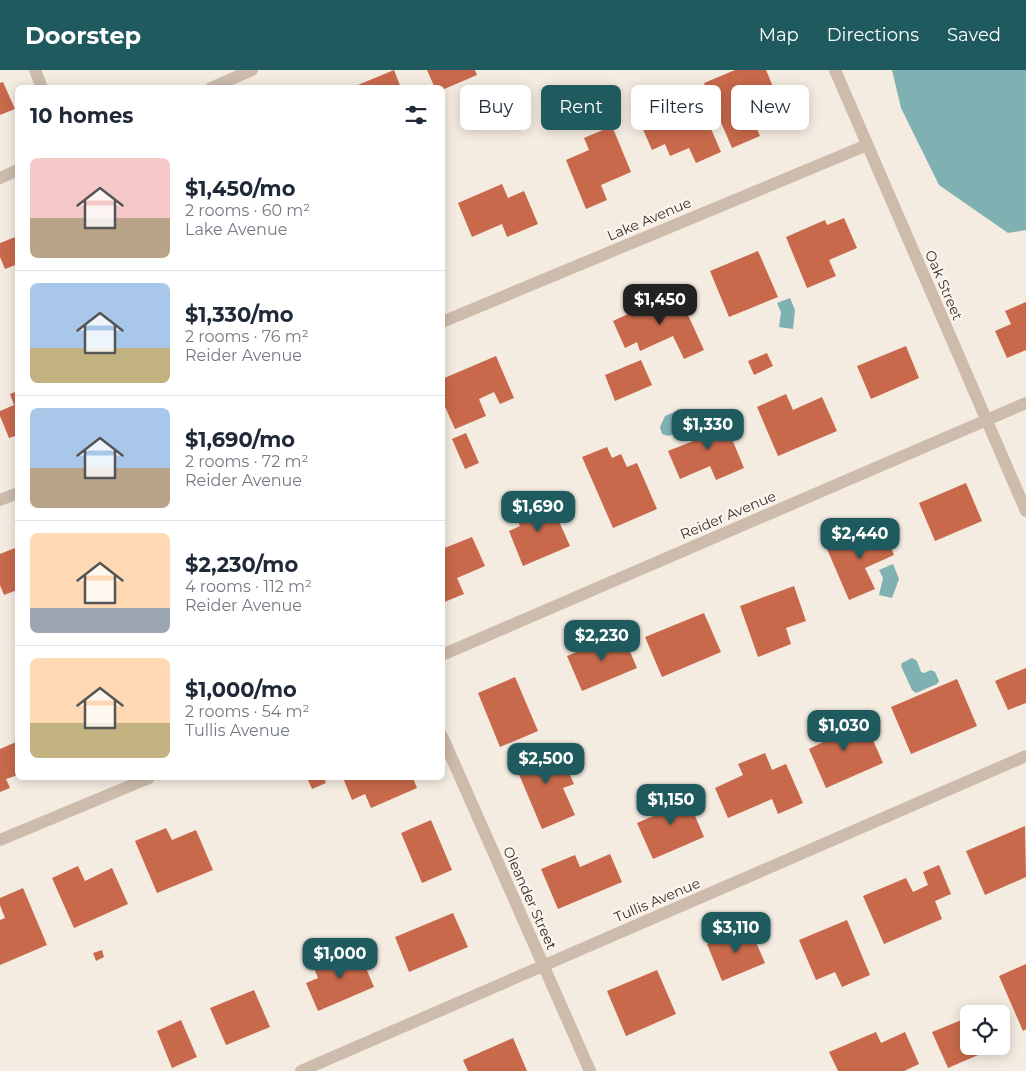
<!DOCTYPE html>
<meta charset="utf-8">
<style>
body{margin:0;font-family:Montserrat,sans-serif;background:#f2f2f3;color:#1f2937;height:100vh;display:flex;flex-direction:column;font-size:19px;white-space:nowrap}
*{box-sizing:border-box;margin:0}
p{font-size:16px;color:#747a83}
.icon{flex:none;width:28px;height:28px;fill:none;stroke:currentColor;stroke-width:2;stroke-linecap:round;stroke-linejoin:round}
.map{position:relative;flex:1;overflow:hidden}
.sheet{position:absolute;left:15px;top:15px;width:430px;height:695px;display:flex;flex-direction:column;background:#fff;border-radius:8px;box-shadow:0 2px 12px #0003}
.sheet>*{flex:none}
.banner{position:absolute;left:460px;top:15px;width:475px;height:45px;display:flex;gap:10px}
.tools{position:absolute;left:960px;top:935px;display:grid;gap:10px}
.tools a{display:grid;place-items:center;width:50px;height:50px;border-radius:8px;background:#fff;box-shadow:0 2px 12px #0003;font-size:25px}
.price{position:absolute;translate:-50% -42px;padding:0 11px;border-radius:10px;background:#1f5a5e;color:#fff;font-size:16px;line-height:32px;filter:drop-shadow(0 1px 2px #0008)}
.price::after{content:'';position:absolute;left:50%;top:30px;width:15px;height:11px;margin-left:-8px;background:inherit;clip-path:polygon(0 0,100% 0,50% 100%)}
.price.selected{background:#222;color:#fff}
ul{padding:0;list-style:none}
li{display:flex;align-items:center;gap:15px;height:125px;padding:0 15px}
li+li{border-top:1px solid #e0e1e3}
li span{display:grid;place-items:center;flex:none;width:140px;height:100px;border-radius:8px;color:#555}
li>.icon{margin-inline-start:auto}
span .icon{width:60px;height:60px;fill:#fffc;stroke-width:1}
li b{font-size:21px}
h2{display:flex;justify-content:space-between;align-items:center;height:60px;padding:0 15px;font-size:21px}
.chip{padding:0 18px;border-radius:8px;background:#fff;box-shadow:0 2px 12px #0003;font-size:18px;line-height:45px}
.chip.selected{background:#1f5a5e;color:#fff}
header{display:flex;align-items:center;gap:30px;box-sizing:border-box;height:70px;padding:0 25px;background:#1f5a5e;color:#fff}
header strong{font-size:24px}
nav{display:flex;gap:28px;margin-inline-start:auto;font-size:18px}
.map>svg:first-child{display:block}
.water{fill:#7fb0b2}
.building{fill:#c8694b}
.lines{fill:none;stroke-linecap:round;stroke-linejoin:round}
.street{stroke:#cdbbac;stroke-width:12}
.labels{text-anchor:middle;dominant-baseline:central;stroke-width:4.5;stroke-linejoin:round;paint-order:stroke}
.street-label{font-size:14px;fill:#3b302b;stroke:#fbf5ee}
</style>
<header>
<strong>Doorstep</strong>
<nav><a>Map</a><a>Directions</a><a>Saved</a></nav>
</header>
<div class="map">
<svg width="1026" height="1001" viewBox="0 0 1026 1001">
<rect width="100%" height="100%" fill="#f4ebe1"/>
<path class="water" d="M892,0H1026V160L1008,163L939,115L901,38Z
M790,228L795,240L793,259L779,257L781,242L777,233Z
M679,340L685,341L687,344L686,350L677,356L672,365L668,366L662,364L660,357L665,346Z
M893,494L899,509L892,528L879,525L883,508L879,500Z
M912,588L917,591L921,602L924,603L931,600L935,602L939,611L937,614L916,623L912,620L901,596L902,593Z"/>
<path class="building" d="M394,0L401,18H353V17Z
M427,0H475L477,5L442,20V18H435Z
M735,0H766L782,38L753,50L760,66L732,78L704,13Z
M3,12L15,39L0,45V13Z
M696,24L721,82L696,93L689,78L670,86L665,74L652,80L638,48Z
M612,56L631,102L601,115L607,130L586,139L566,90L589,80L584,68Z
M502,114L508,128L524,121L538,154L507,167L502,154L472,167L458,133Z
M844,148L857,178L829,190L836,206L807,218L786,167L825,150L827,155Z
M18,166V194L5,199L0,187V173Z
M758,181L778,227L729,247L710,201Z
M677,221L704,280L684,289L673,266L640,281L637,272L625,278L613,251Z
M1026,232V280L1007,288L995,261L1011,254L1005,241Z
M906,276L919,308L871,329L857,296Z
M767,283L773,296L754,305L748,291Z
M496,286L514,328L500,334L494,322L479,329L486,346L455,359L442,330V309Z
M641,290L652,315L615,331L605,305Z
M18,321V365L9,368L0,346V341L14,335L10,324Z
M786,324L793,340L822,327L837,361L778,386L757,337Z
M722,345L744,398L716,410L710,396L680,409L668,381L698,369L693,357Z
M466,363L479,393L465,399L452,369Z
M607,377L612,388L621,384L627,397L637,393L657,439L613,458L582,387Z
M966,413L982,451L935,471L919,433Z
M549,429L570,476L523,496L509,461L520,456L515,444Z
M881,455L894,485L865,498L875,519L849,530L827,479Z
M472,467L485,496L457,508L464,524L442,533V479Z
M15,478L17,484V520L4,525L0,515V484Z
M794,516L806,551L786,558L791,574L758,587L740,536Z
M704,543L721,582L662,607L645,567Z
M622,563L637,598L582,621L567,586Z
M1026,598V633L1008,640L995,611Z
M515,607L538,661L500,677L478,623Z
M957,609L977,656L911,684L891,637Z
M850,644L859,665L869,661L883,693L826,718L809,679L825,671L819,657Z
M16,672L18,705L6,709L10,718L0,722V679Z
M548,675L555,690L562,687L574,714L563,718L575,745L542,759L513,690Z
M765,683L772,700L786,694L803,733L778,744L772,729L728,748L715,718L743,705L738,694Z
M307,708H324L326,713L312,719Z
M343,708H413L417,718L371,738L365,724L352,730Z
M684,720L704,767L653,789L637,753L658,744L653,733Z
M431,750L452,800L422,813L401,763Z
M1025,756L1026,807L985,825L966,781Z
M166,758L172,770L196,760L213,800L157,823L135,771Z
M610,784L622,812L558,839L541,799L575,785L580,797Z
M939,795L951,824L935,831L942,849L884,874L863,826L906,808L913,822L928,815L923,802Z
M78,796L85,811L112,798L128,834L74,858L52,808Z
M23,818L47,875L0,895V850L5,848L0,835V828Z
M453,843L468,877L409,902L395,867Z
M847,850L870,905L842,917L835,902L816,910L799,870Z
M749,856L765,893L722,911L707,874Z
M358,879L374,917L318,941L306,913L318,908L314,898Z
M102,880L104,887L96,891L93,883Z
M1026,894V959L1023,961L999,906Z
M657,900L676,944L626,966L607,921Z
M254,920L270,957L226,975L210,938Z
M993,936L996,944H976Z
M969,947V976H999L948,998L932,962Z
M181,950L197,987L172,998L157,961Z
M1001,956L1008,972L1001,975Z
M876,962L881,973L905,962L919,994L904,1001H838L829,982Z
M513,968L527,1001H468L463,990Z"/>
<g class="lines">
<path class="street" d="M35,0L42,18
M835,0L1026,441
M211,18L252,0
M0,108L18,100
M442,252L867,75
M0,430L18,423
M442,585L1026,333
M442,666L590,1001
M0,770L149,708
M301,1001L1026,686"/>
</g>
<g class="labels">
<g class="street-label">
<text transform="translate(649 149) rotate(-23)">Lake Avenue</text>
<text transform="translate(944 215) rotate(67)">Oak Street</text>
<text transform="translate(728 445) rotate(-23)">Reider Avenue</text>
<text transform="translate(530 828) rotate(66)">Oleander Street</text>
<text transform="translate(657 830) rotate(-23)">Tullis Avenue</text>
</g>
</g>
</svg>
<div class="tools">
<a><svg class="icon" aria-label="locate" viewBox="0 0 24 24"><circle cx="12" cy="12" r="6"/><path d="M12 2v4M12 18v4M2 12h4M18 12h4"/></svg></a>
</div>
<b class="price selected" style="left:660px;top:256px">$1,450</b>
<b class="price" style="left:708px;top:381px">$1,330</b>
<b class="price" style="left:538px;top:463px">$1,690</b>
<b class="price" style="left:860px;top:490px">$2,440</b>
<b class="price" style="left:602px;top:592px">$2,230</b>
<b class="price" style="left:844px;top:682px">$1,030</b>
<b class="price" style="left:546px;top:715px">$2,500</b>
<b class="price" style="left:671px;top:756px">$1,150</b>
<b class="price" style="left:736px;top:884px">$3,110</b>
<b class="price" style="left:340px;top:910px">$1,000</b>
<div class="banner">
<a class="chip">Buy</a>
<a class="chip selected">Rent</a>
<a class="chip">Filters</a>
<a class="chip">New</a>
</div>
<section class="sheet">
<h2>10 homes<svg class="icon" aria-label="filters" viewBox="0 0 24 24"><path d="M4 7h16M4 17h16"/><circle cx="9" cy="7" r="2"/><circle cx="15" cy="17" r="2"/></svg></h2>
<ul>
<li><span style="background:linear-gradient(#f6c9c9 60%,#b9a48a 0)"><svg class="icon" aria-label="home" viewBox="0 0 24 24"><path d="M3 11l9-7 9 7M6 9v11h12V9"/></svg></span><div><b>$1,450/mo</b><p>2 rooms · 60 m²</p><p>Lake Avenue</p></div></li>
<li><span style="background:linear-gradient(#a9c7e8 65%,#c2b280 0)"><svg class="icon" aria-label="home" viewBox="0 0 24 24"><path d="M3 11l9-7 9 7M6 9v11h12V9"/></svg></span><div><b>$1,330/mo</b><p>2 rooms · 76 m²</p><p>Reider Avenue</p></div></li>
<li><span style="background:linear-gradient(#a9c7e8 60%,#b9a48a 0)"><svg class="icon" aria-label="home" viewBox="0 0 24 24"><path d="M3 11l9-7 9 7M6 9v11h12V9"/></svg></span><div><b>$1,690/mo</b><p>2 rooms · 72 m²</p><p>Reider Avenue</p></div></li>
<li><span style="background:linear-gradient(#ffd9b3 75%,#9aa5b1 0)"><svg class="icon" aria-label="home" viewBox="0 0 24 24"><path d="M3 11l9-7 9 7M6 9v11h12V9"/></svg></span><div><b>$2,230/mo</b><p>4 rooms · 112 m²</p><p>Reider Avenue</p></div></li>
<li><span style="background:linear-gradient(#ffd9b3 65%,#c2b280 0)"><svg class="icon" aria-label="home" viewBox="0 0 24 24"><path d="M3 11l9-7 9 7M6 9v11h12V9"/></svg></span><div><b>$1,000/mo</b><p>2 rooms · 54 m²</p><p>Tullis Avenue</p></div></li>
</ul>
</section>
</div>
